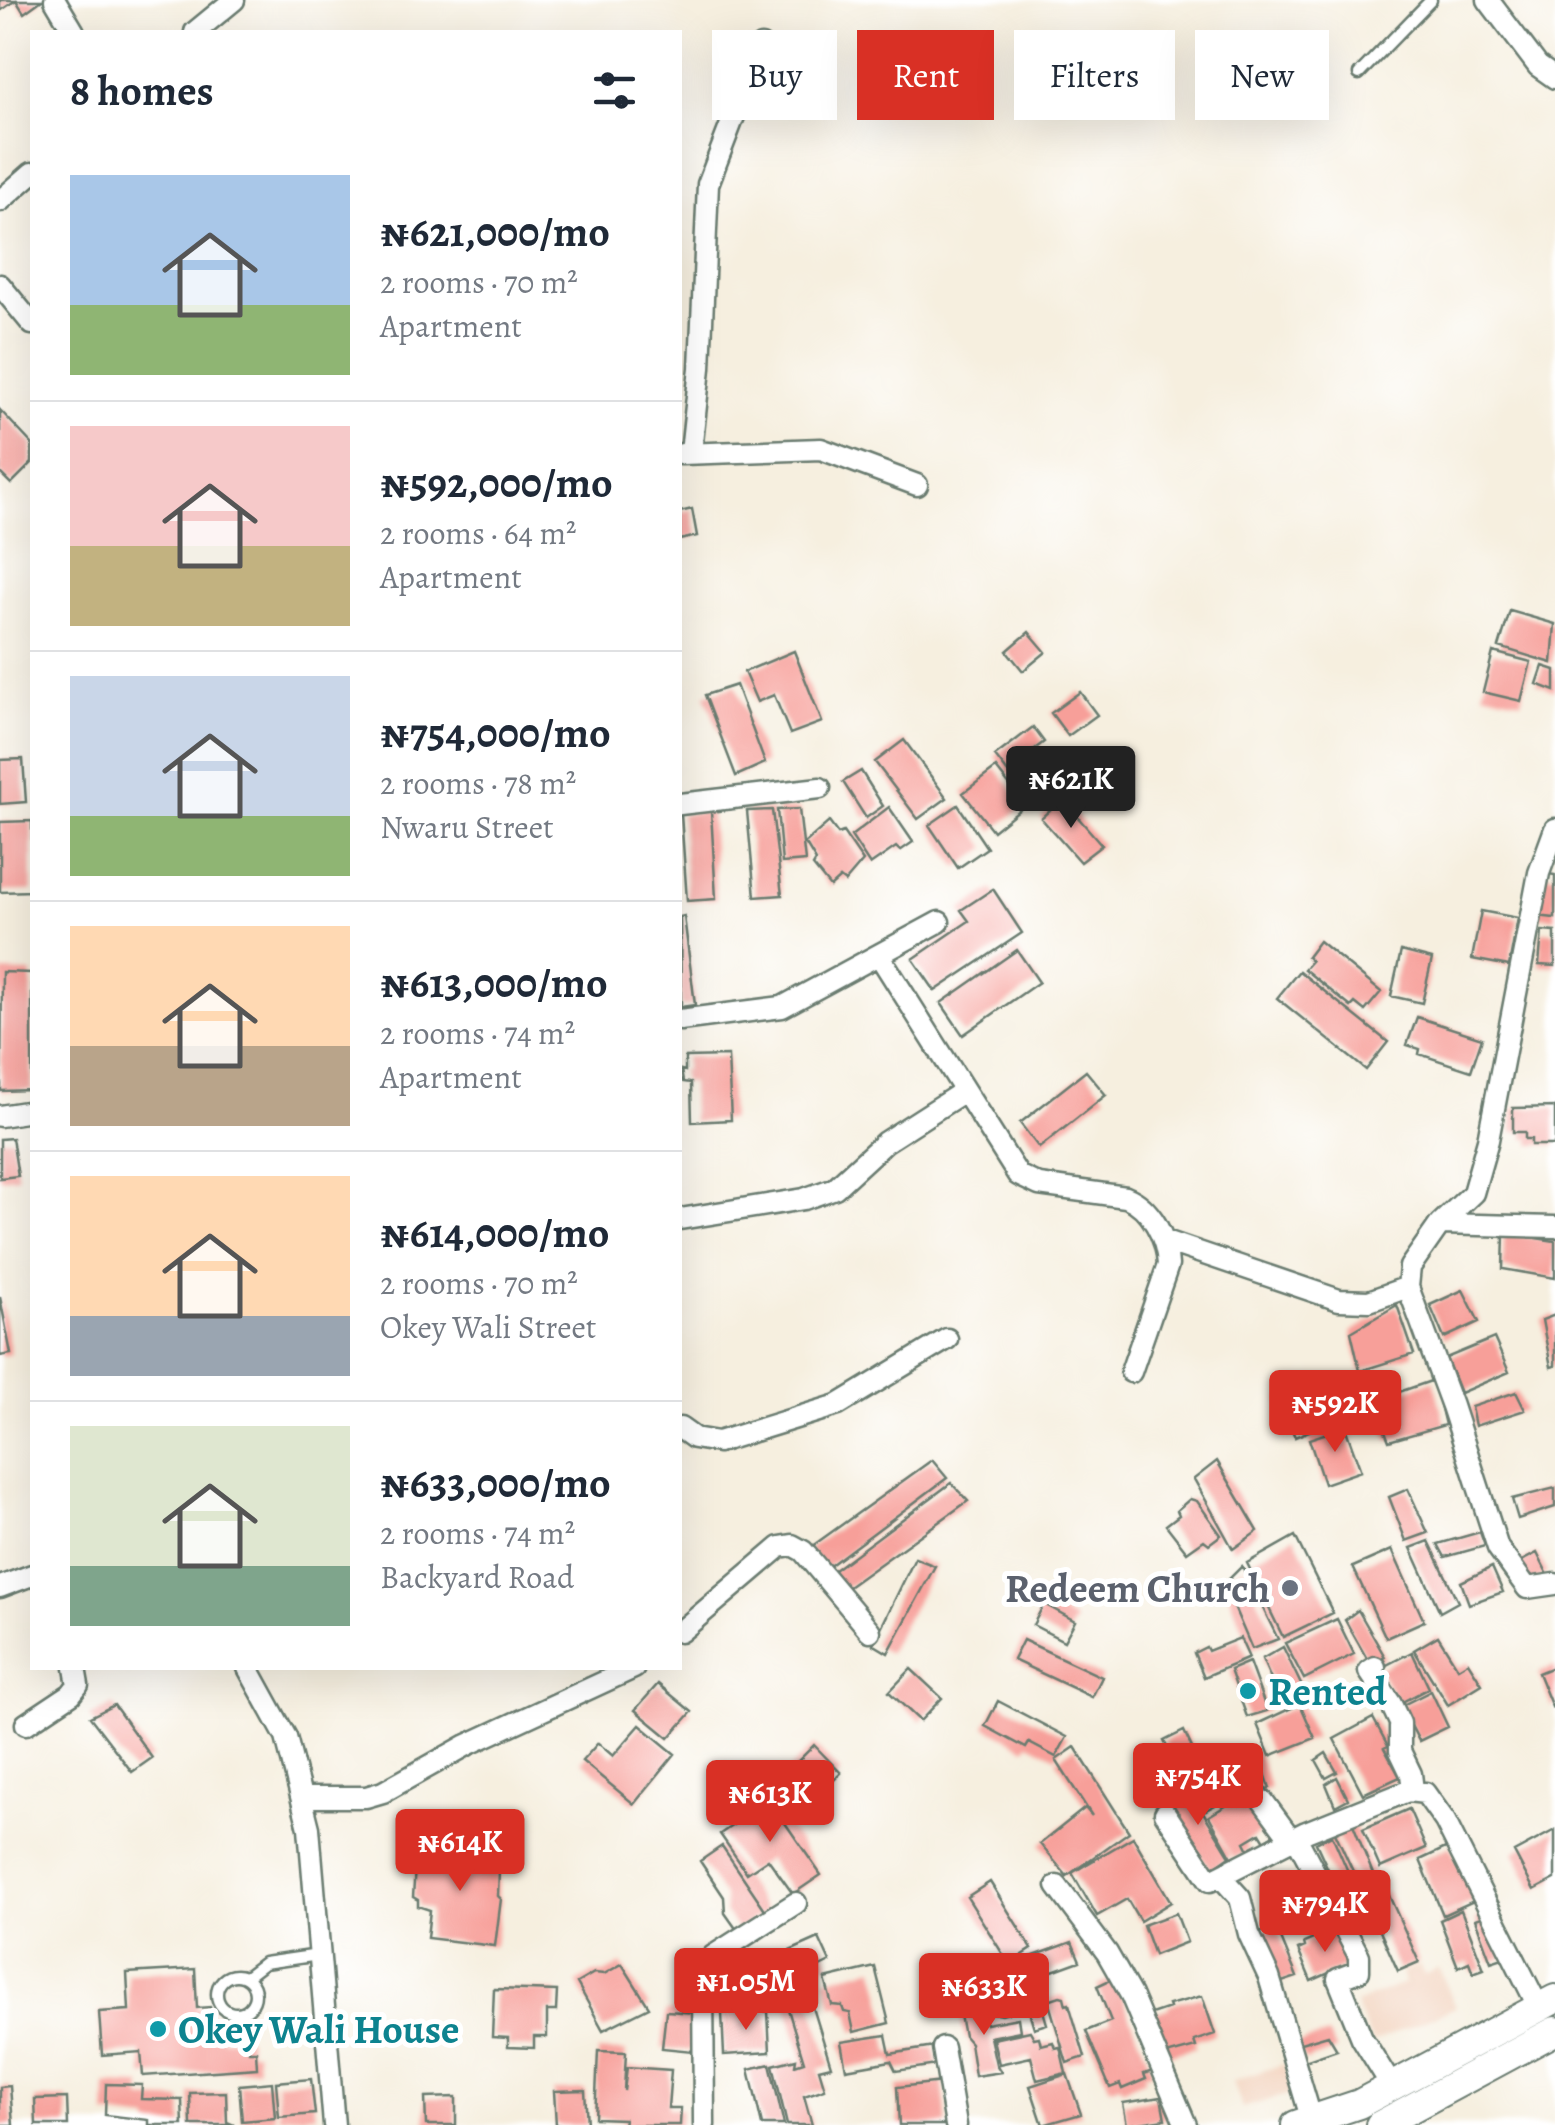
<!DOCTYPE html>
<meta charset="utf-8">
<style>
body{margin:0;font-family:Alegreya,serif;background:#f6f6f7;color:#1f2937;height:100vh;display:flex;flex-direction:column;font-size:38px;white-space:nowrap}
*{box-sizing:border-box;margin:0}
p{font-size:32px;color:#747a83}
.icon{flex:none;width:55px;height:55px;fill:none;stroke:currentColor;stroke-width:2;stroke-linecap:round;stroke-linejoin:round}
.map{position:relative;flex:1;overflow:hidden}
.panel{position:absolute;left:30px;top:30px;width:652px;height:1640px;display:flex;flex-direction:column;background:#fff;border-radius:0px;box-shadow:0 10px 40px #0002}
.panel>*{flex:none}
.top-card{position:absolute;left:712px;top:30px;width:692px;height:90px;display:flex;gap:20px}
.price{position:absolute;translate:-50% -85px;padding:0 22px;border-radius:10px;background:#d93025;color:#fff;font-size:32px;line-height:65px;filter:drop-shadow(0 2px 5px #0008)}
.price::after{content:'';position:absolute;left:50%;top:60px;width:30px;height:22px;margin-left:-15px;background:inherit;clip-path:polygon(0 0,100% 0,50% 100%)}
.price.current{background:#222;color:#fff}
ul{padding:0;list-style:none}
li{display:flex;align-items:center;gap:30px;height:250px;padding:0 40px}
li+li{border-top:2px solid #e0e1e3}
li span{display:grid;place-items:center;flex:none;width:280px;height:200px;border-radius:0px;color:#555}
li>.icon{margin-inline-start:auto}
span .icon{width:120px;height:120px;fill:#fffc;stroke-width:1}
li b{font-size:42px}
h2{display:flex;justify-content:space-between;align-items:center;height:120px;padding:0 40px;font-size:42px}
.tag{padding:0 35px;border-radius:0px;background:#fff;box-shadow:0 10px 40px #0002;font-size:35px;line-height:90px}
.tag.current{background:#d93025;color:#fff}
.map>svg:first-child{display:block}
.built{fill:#f3d4bf}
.building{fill:#f79f99}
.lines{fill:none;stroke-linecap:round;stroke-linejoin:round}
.lane-casing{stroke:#6a7b70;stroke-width:15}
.street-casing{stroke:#6a7b70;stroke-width:25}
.secondary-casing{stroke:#6a7b70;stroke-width:32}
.lane{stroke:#fff;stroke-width:10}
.street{stroke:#fff;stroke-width:20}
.secondary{stroke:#fff;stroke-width:28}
.worship-dot{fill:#6b7280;stroke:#fff;stroke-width:4}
.culture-dot{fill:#0f9aa8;stroke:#fff;stroke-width:4}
.labels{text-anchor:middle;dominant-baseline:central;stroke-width:10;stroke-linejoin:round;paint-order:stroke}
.worship-label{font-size:40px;font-weight:bold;fill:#5b616d;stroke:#fff;text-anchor:end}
.culture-label{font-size:40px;font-weight:bold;fill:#0d838f;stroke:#fff;text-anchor:start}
</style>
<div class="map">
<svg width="1555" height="2125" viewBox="0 0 1555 2125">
<rect width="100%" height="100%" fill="#fff"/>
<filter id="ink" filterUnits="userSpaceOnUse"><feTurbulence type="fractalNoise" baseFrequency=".01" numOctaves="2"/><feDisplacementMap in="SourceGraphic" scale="20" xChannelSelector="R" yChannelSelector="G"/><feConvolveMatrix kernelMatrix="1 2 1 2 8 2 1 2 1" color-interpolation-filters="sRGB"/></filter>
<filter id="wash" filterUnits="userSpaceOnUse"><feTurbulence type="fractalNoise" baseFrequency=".0048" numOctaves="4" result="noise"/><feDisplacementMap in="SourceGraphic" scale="40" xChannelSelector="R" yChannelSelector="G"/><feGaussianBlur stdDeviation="2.25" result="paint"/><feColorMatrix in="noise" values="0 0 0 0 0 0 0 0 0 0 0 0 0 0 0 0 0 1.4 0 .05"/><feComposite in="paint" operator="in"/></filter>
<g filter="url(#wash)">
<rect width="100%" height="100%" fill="#f6efdf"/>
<path class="built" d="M1419,1965L1424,1975L1439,1968L1456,2007L1372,2043L1355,2004L1404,1983L1401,1973Z
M1284,2064L1293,2093L1242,2108L1233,2081Z"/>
<g id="blocks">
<path class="building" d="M0,0H42L24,13L16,0L0,11Z
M0,410L32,444V463L11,484L0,473Z
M692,509L697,536L680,540V512Z
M1510,611L1555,624L1552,663L1499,647Z
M1029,632L1046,652L1023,671L1007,651Z
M794,651L822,722L790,734L774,695L757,702L744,672Z
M1493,652L1531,662L1521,701L1483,692Z
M1543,666L1555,670V691L1537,684Z
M736,685L765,763L736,776L705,695Z
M1080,692L1097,715L1068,736L1051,713Z
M1033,727L1044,742L1032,751L1037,757L1033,760L1037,766L1015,782L995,756Z
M904,740L947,798L918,819L875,762Z
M23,759L26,802L0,804V760Z
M996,768L1025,805L993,831L963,793Z
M861,771L883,806L866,818L843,782Z
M1062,799L1102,845L1080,862L1041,818Z
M958,805L987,848L958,868L929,825Z
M889,807L913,842L900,851L896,847L870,865L851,836Z
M799,809L805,861L782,863L777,810Z
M772,810L782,895L755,897L747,811Z
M711,811L716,899L687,901L681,814Z
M32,821V891L0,892V822Z
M829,822L838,834L843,832L863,861L845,882L840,878L830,887L813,866L816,861L805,843Z
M1542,873L1555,875V918L1536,916Z
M993,889L1022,933L935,991L913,959L969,921L961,910Z
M1481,911L1518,918L1509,966L1472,959Z
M684,916L695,1005L681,1007L680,917Z
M1542,931L1555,932V966L1539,965Z
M1319,941L1381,992L1365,1011L1355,1003L1351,1007L1304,969L1311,961L1307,957Z
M1017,950L1039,982L963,1035L941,1003Z
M1401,951L1432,959L1422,1003L1391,996Z
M1299,971L1388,1042L1366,1070L1277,998Z
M2,972L32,973V1090L1,1091Z
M1417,1017L1482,1038L1471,1071L1419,1054L1420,1049L1407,1045Z
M728,1056L731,1120L692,1122L691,1083L683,1082L681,1070L685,1071V1057Z
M1086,1071L1106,1095L1039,1148L1020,1123Z
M1555,1107V1145H1531V1139H1525V1132H1513V1108Z
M12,1138L18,1176L0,1178V1139Z
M1504,1233L1555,1241V1278L1503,1269Z
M1463,1290L1479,1322L1444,1338L1430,1305Z
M0,1297L11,1354L0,1356Z
M1397,1305L1414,1354L1360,1371L1351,1332Z
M1555,1315V1366L1551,1367L1542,1320Z
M1494,1338L1509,1372L1460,1393L1446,1358Z
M1434,1380L1445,1425L1389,1441L1373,1401Z
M1312,1382L1321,1405L1308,1411L1314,1429L1295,1437L1279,1399Z
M1516,1392L1525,1410L1475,1426L1471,1407Z
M1345,1427L1361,1471L1324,1484L1309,1439Z
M932,1460L947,1478L824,1570L808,1549Z
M1217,1461L1258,1531L1233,1549L1194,1479Z
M951,1483L968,1501L841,1592L830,1573Z
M1555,1488V1507L1518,1519L1512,1499Z
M1408,1489L1428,1533L1406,1541L1389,1497Z
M1190,1499L1197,1501L1221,1535L1209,1544L1204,1540L1187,1552L1166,1525L1179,1515L1177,1510Z
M1480,1532L1485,1546L1445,1557L1438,1544Z
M1295,1536L1333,1613L1283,1637L1247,1563Z
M1429,1541L1458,1602L1440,1612L1411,1548Z
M1392,1550L1424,1621L1386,1638L1353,1567Z
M1537,1553L1547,1573L1528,1584L1516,1564Z
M915,1558L935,1566L888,1653L873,1644Z
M1242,1566L1278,1639L1252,1649L1224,1584Z
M1492,1567L1503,1592L1469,1604L1461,1582Z
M1044,1604L1075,1621L1064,1641L1033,1625Z
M1358,1610L1385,1657L1370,1664L1345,1620Z
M1337,1619L1354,1654L1304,1679L1285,1643Z
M1438,1636L1458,1668L1468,1662L1482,1684L1448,1705L1414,1650Z
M1240,1638L1249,1658L1204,1677L1194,1653L1206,1647L1208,1651Z
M1023,1640L1102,1677L1092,1697L1013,1660Z
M1283,1647L1306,1695L1283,1707L1262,1659Z
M1412,1652L1429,1688L1398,1704L1379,1669Z
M1249,1662L1267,1711L1247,1717L1230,1670Z
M1555,1666V1705L1552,1707L1538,1673Z
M911,1669L942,1698L920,1721L889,1692Z
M658,1684L692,1712L669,1738L635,1710Z
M1431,1691L1448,1727L1419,1741L1401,1706Z
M998,1701L1067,1737L1056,1757L1029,1743L1026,1748L985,1726Z
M1300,1704L1315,1738L1270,1756L1257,1724Z
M114,1705L152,1758L132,1772L90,1717Z
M1373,1718L1388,1746L1384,1748L1400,1777L1363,1794L1334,1739Z
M640,1725L675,1754L634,1804L582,1761L598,1743L613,1756Z
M1184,1731L1201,1767L1182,1776L1164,1741Z
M814,1745L841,1773L800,1814L786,1800L791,1795L778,1781Z
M1075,1747L1129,1832L1067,1876L1040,1844L1085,1808L1092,1816L1056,1760Z
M1257,1750L1270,1788L1260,1791L1241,1754Z
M1326,1753L1337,1772L1326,1778L1316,1760Z
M1234,1758L1250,1786L1206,1810L1191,1780Z
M1337,1777L1348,1799L1335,1806L1326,1784Z
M1187,1786L1230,1856L1210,1870L1167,1801Z
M1251,1791L1277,1833L1265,1841L1260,1833L1245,1842L1249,1850L1233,1859L1209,1816Z
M765,1794L821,1875L793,1894L768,1859L747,1873L720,1834L742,1819L737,1812Z
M1409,1809L1426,1848L1380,1868L1363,1829Z
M1353,1824L1373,1874L1357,1880L1334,1830Z
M1555,1830V1879L1534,1890L1514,1852Z
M1332,1835L1367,1915L1352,1921L1316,1843Z
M437,1837L474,1840L473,1853L495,1854L494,1868L499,1870L498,1896L501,1899L495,1946L427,1938L430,1910L418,1906V1900L413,1897L415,1867L435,1869Z
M1133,1837L1171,1902L1140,1921L1127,1899L1097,1916L1072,1873Z
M722,1846L766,1911L737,1930L725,1913L724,1897L700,1861Z
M1450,1846L1476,1900L1443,1915L1420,1860Z
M990,1882L1032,1949L1009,1964L967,1897Z
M1387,1891L1419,1962L1398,1971L1366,1900Z
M1461,1910L1484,1969L1473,1973L1469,1962L1458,1967L1440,1920Z
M1176,1913L1187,1942L1154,1955L1143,1925Z
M1486,1915L1503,1958L1491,1962L1475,1919Z
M1276,1926L1297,1977L1279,1983L1259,1933Z
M1329,1932L1331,1936L1341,1932L1354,1962L1311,1981L1298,1950L1305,1947L1304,1943Z
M819,1938L830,1962L785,1984L774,1958Z
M1072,1942L1080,1961L972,2000L965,1981Z
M622,1964L649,2007L603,2030L577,1983L594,1973L604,1974Z
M875,1967L889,2023L854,2032L850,2013L844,2012L842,2006L832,2005L825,1979Z
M195,1969L197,2008L210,2007L211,2021L223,2039L248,2037L249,2051H256L257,2068L143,2076L141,2052L102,2055L99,2012L129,2010L127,1973Z
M804,1978L831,2066L819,2069L825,2089L804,2096L812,2125H787L773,2065L796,2059L795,2065L804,2062L781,1986Z
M1114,1978L1153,2071L1144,2074L1146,2079L1122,2089L1120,2084L1110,2088L1086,2031L1111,2021L1097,1986Z
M1035,1984L1047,2024L1034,2028L1028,2008L1002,2015L986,2012L983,2000Z
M494,1989L557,1991L556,2011H547V2037H534V2048L508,2047V2038L492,2037Z
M1060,1996L1064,1997L1066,2005L1069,2004L1085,2057L1067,2063L1048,2000Z
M1202,1996L1215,2034L1194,2041L1196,2047L1159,2057L1145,2016L1169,2008L1168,2005Z
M982,2006L986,2024L1018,2018L1020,2031L990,2037L996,2064L1001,2072L975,2076L970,2043L964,2036L959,2010Z
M666,2011L696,2013L692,2051L662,2048Z
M768,2011L770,2052L724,2055L722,2013Z
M1030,2031L1034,2038L1039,2037L1041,2045L1053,2042L1055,2048L1060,2047L1066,2073L1037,2080L1031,2057L999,2064L993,2039Z
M886,2035L890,2054L934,2047L937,2065L896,2071L891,2061L846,2069L841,2042Z
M1328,2035L1337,2050L1305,2061L1297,2044Z
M598,2051L626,2052L624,2091L627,2067L671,2070L668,2108H681L680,2125H623L624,2119L595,2118Z
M770,2064L784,2125H762L749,2069Z
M1067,2074L1081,2114L1043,2125L1030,2086Z
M311,2079L315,2114L279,2117L276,2082Z
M272,2082L275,2118L242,2121L239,2085Z
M943,2082L947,2125H899L897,2087Z
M106,2084L142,2085L141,2099L182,2100L183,2125H149V2120L105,2115Z
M10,2086L13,2125H0V2087Z
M585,2090L587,2125H556L554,2091Z
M226,2092L227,2122L234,2125H191L190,2093Z
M456,2097V2125H426L425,2098Z
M1161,2097L1165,2119L1127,2125L1123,2103Z
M67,2098L68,2125H36L35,2099Z"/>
</g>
</g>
<g filter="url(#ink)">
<use href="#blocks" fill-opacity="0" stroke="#6a7b70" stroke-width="2.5"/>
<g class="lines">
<g class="lane-casing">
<path id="lane" d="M1359,74L1431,0
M217 1994a19 19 0 1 1 38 0a19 19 0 1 1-38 0Z
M247,1976L264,1963L319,1955"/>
</g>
<g class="street-casing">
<path id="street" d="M55,0L74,32
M1488,0L1538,66L1555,78
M195,32L234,0
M0,201L32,173
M0,285L32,324
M691,452L700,368L708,184L761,46
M682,454L821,449L917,485
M680,804L820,788
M1555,829L1539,873L1488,1140L1473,1193L1440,1224L1410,1267L1408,1287L1452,1406L1498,1548L1527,1588L1555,1584
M879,955L1018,1175L1039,1185L1126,1197C1151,1207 1167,1238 1168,1265L1131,1372
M680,1020L782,1007L939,922
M0,1116L32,1111
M680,1219L804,1199L835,1188L885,1142L963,1092
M1440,1224L1555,1227
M1163,1240L1339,1300L1369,1301L1408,1287
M680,1428L694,1438L718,1442L838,1405L947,1339
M0,1587L32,1575
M680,1632L780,1547L792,1545L803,1551L870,1631
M1375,1667L1369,1671L1391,1704L1400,1723V1751L1411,1774L1413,1790
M248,1668L286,1737L309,1828L334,2125
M26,1724L71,1694L78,1685L75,1668
M302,1797H366L383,1792L467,1745L634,1668
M1263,1801L1291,1839
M1165,1813L1210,1881L1306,1832L1408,1791L1425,1793L1445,1821L1539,2008
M1296,1837L1359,1956V1971L1338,1979L1362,2038L1393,2088
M1221,1877L1240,1898L1249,1934L1269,1977L1312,2121
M1057,1886L1107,1953L1131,1995L1186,2125
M943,2048L956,2125
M704,2125L703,1975L713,1956L796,1903"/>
</g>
<g class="secondary-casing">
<path id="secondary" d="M1296,2125L1359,2104L1555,1999
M1380,2125L1555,2031"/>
</g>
<use href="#lane" class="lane"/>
<use href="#street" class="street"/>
<use href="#secondary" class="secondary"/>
</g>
</g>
<circle class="worship-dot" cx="1290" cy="1588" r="10"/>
<g class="culture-dot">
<circle cx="1248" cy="1691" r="10"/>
<circle cx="158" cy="2029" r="10"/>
</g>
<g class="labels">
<g class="worship-label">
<text x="1270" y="1588">Redeem Church</text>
</g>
<g class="culture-label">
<text x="1268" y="1691">Rented</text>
<text x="178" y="2029">Okey Wali House</text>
</g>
</g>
</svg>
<b class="price current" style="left:1071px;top:831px">₦621K</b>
<b class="price" style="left:1335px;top:1455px">₦592K</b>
<b class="price" style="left:1198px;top:1828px">₦754K</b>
<b class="price" style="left:770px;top:1845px">₦613K</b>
<b class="price" style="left:460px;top:1894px">₦614K</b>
<b class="price" style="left:1325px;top:1955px">₦794K</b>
<b class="price" style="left:746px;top:2033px">₦1.05M</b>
<b class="price" style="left:984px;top:2038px">₦633K</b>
<div class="top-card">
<a class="tag">Buy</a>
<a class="tag current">Rent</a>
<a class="tag">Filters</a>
<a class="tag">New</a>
</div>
<section class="panel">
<h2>8 homes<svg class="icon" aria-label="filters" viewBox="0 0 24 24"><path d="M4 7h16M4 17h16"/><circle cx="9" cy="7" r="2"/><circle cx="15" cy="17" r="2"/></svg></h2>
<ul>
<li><span style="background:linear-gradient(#a9c7e8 65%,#8fb573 0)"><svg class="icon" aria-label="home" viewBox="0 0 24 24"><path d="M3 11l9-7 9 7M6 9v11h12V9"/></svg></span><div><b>₦621,000/mo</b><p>2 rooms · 70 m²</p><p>Apartment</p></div></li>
<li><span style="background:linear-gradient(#f6c9c9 60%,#c2b280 0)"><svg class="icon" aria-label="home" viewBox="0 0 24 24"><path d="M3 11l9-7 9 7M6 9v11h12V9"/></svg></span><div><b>₦592,000/mo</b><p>2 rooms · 64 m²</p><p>Apartment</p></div></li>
<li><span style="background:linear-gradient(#c9d6e8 70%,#8fb573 0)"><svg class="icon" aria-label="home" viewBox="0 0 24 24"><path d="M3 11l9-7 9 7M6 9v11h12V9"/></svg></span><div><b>₦754,000/mo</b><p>2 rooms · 78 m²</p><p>Nwaru Street</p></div></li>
<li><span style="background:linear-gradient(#ffd9b3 60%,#b9a48a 0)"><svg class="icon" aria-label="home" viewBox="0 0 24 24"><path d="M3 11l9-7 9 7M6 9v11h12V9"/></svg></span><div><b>₦613,000/mo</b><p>2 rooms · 74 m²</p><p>Apartment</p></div></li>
<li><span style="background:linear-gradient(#ffd9b3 70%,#9aa5b1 0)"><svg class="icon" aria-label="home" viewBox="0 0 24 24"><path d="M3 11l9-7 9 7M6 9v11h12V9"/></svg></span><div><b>₦614,000/mo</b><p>2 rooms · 70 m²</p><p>Okey Wali Street</p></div></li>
<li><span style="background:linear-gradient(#dfe7d0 70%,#7fa58c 0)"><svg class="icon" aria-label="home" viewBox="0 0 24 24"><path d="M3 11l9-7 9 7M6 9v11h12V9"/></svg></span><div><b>₦633,000/mo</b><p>2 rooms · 74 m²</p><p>Backyard Road</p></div></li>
</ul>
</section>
</div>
